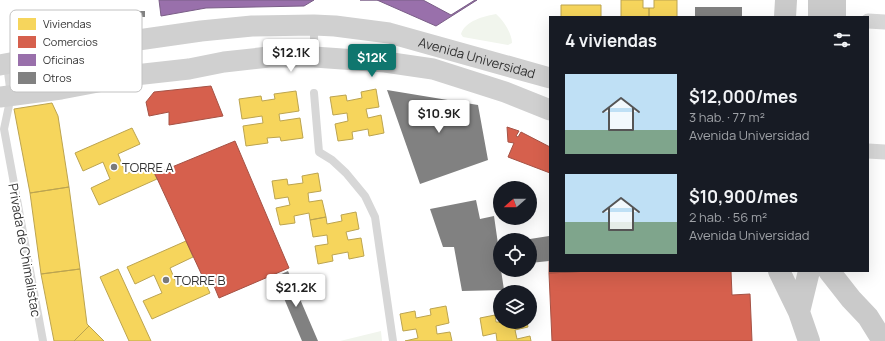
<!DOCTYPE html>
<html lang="es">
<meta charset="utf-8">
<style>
body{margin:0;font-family:Manrope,sans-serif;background:#242831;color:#f1f3f6;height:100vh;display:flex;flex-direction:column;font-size:15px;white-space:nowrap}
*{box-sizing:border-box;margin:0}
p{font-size:13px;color:#9ea1a6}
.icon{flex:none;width:22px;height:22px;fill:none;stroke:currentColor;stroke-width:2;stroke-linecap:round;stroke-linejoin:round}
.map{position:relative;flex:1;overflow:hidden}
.sheet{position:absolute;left:549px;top:16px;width:320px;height:256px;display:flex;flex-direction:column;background:#171b24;border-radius:0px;box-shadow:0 4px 16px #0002}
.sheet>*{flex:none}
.needle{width:26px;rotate:250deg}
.tools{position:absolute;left:493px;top:181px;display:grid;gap:8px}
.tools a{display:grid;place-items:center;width:44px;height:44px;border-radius:50%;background:#171b24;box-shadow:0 4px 16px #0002;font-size:20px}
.price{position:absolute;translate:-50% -34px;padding:0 9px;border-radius:4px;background:#fff;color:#222;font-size:13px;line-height:26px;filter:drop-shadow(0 1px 2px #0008)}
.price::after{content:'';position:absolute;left:50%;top:24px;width:12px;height:9px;margin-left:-6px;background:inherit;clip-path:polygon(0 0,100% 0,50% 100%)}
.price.selected{background:#0f766e;color:#fff}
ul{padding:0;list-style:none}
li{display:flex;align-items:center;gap:12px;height:100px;padding:0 16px}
li span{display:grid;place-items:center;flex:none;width:112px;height:80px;border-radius:0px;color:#555}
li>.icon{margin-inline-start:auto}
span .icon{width:48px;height:48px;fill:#fffc;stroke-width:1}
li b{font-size:17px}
h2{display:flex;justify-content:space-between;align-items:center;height:48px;padding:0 16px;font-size:17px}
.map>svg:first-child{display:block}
.green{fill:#f1f5ed}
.homes{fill:#f6d55c;stroke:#bca450}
.shops{fill:#d6604d;stroke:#a55245}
.offices{fill:#9970ab;stroke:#7a5e87}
.building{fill:#818181}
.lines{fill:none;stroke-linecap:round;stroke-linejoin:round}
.service{stroke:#d7d7d7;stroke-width:8}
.minor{stroke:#d7d7d7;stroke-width:15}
.secondary{stroke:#d0d0d0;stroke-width:21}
.primary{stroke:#cacaca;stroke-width:22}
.poi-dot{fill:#7a7a7a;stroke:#fff;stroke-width:1.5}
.labels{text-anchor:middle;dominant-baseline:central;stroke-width:4;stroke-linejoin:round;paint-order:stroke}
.street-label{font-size:13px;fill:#333;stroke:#fff}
.poi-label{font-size:13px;fill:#333;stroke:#fff;text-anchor:start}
.key{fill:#fff;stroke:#c2c2c2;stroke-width:1}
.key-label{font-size:11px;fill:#333}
</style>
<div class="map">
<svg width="885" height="341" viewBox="0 0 885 341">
<rect width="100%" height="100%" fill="#fff"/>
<path class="green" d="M496,14C503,20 512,33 512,43L508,45L463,37L461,34C465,21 484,16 496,14Z
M381,331L382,341H340Z"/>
<path class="homes" d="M621,0H643V8H649V17H621Z
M654,0H677V17H649V8H654Z
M561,5H601V17H561Z
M376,89L379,107L366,109L368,118L381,115L384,133L369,136L368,129L352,132L353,139L338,141L335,124L348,121L347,113L333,115L330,97L346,95L347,101L362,98L361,92Z
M296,91L299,111L279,114L280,121L300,118L303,138L281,141L280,137L267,138L268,143L246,146L243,126L263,123L262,116L242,119L239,99L261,96L262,101L275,99L274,94Z
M52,103L58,116L69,187L30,193L14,109Z
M132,128L140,144L118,154L126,174L149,163L157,179L99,205L91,188L110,179L103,162L83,171L75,153Z
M318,173L321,191L308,193L309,202L322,200L326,217L310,220L309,213L294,216L295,223L280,225L276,208L290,205L288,197L275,199L272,181L287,179L288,185L303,183L302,176Z
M69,187L80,269L41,274L30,193Z
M356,212L359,229L346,232L348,240L361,238L364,256L349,259L348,252L332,255L333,261L318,264L315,246L328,244L327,235L313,237L310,220L326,217L327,224L342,221L341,215Z
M186,241L193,257L170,268L178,287L202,276L210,293L152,319L143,301L162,293L154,275L135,284L127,267Z
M80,269L87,324L89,326L74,341H54L41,274Z
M118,269L151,341H129L100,277Z
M446,306L449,323L436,326L437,334L450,332L452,341H405L418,338L416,329L403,331L400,314L415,311L416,318L431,315L430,309Z
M495,315L496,322H527L528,327L515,330L517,339L530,336L531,341H497L496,333L483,336L480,318Z
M89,326L104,341H74Z"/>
<path class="shops" d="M211,86L223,116L169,125V112L149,116L146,102L154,92Z
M507,127L519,131L516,136L518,137L521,132L550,147V173L508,157L514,143L508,142Z
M235,141L289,268L219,298L212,281L206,284L155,174Z
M550,211V271H591L549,273Z
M591,271H731L732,295L750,294L752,341H552L549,273Z"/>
<path class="offices" d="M159,0H314L304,6L206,8L161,16Z
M360,0H423L451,15L475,0H477L436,26L377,0Z"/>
<path class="building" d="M695,7H742V17H695Z
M138,11H145V17H139Z
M387,90L478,105L488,160L420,184Z
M476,200L480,219L494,216L498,244L500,243V270H501L504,290L462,291L454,247H443L430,209Z
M549,236V261L530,263V239Z
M288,271L318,341H302L275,277Z"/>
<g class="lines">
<path class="service" d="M314,56V26
M7,64L11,96L4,129L43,341
M314,93L319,152L332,160L346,173L365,196L375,217L393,341"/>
<path class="minor" d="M868,21L885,22
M868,151L885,152"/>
<g class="secondary">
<path id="s1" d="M0,65L131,41L201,31L252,26L314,25L335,26L389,33L550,78"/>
<path d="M0,97L61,89L135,75L189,69L224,62L269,57H314L385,62L433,69L505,92L550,110"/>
</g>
<path class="primary" d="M785,17L786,0
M819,17V0
M835,17V0
M779,271L799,312L809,341
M829,271L851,299L868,317L883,341
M799,312L809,271"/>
</g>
<g class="poi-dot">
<circle cx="114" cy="167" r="4"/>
<circle cx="166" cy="280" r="4"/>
</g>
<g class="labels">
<g class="street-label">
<text stroke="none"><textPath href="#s1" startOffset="484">Avenida Universidad</textPath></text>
<text transform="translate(25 250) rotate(80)">Privada de Chimalistac</text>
</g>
<g class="poi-label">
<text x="122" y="167">TORRE A</text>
<text x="174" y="280">TORRE B</text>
</g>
</g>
<rect x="10" y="10" width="132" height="82" rx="6" class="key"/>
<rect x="18" y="18" width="18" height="12" fill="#f6d55c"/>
<rect x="18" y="36" width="18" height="12" fill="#d6604d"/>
<rect x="18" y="54" width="18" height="12" fill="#9970ab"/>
<rect x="18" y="72" width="18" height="12" fill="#818181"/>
<g class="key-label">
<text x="43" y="28">Viviendas</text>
<text x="43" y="46">Comercios</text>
<text x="43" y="64">Oficinas</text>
<text x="43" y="82">Otros</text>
</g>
</svg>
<div class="tools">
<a><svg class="needle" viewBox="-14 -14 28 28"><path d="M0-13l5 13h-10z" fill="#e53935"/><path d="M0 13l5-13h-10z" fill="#9ea1a6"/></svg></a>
<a><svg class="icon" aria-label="locate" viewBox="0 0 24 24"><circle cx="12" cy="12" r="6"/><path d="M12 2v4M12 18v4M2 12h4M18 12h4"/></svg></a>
<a><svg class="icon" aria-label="layers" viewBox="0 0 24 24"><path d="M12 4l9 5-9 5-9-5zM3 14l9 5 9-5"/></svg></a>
</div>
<b class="price" style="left:291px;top:73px">$12.1K</b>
<b class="price selected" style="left:372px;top:78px">$12K</b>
<b class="price" style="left:439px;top:134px">$10.9K</b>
<b class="price" style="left:296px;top:308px">$21.2K</b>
<section class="sheet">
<h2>4 viviendas<svg class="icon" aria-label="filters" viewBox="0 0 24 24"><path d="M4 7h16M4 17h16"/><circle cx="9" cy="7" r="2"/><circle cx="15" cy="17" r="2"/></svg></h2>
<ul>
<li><span style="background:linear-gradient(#bfe0f5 70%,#7fa58c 0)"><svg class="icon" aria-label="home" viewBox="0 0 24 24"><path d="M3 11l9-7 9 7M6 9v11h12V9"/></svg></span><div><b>$12,000/mes</b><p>3 hab. · 77 m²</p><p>Avenida Universidad</p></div></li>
<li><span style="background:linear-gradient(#bfe0f5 60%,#7fa58c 0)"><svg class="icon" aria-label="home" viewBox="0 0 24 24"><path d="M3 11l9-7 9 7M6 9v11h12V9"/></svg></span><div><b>$10,900/mes</b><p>2 hab. · 56 m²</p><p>Avenida Universidad</p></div></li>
</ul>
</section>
</div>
